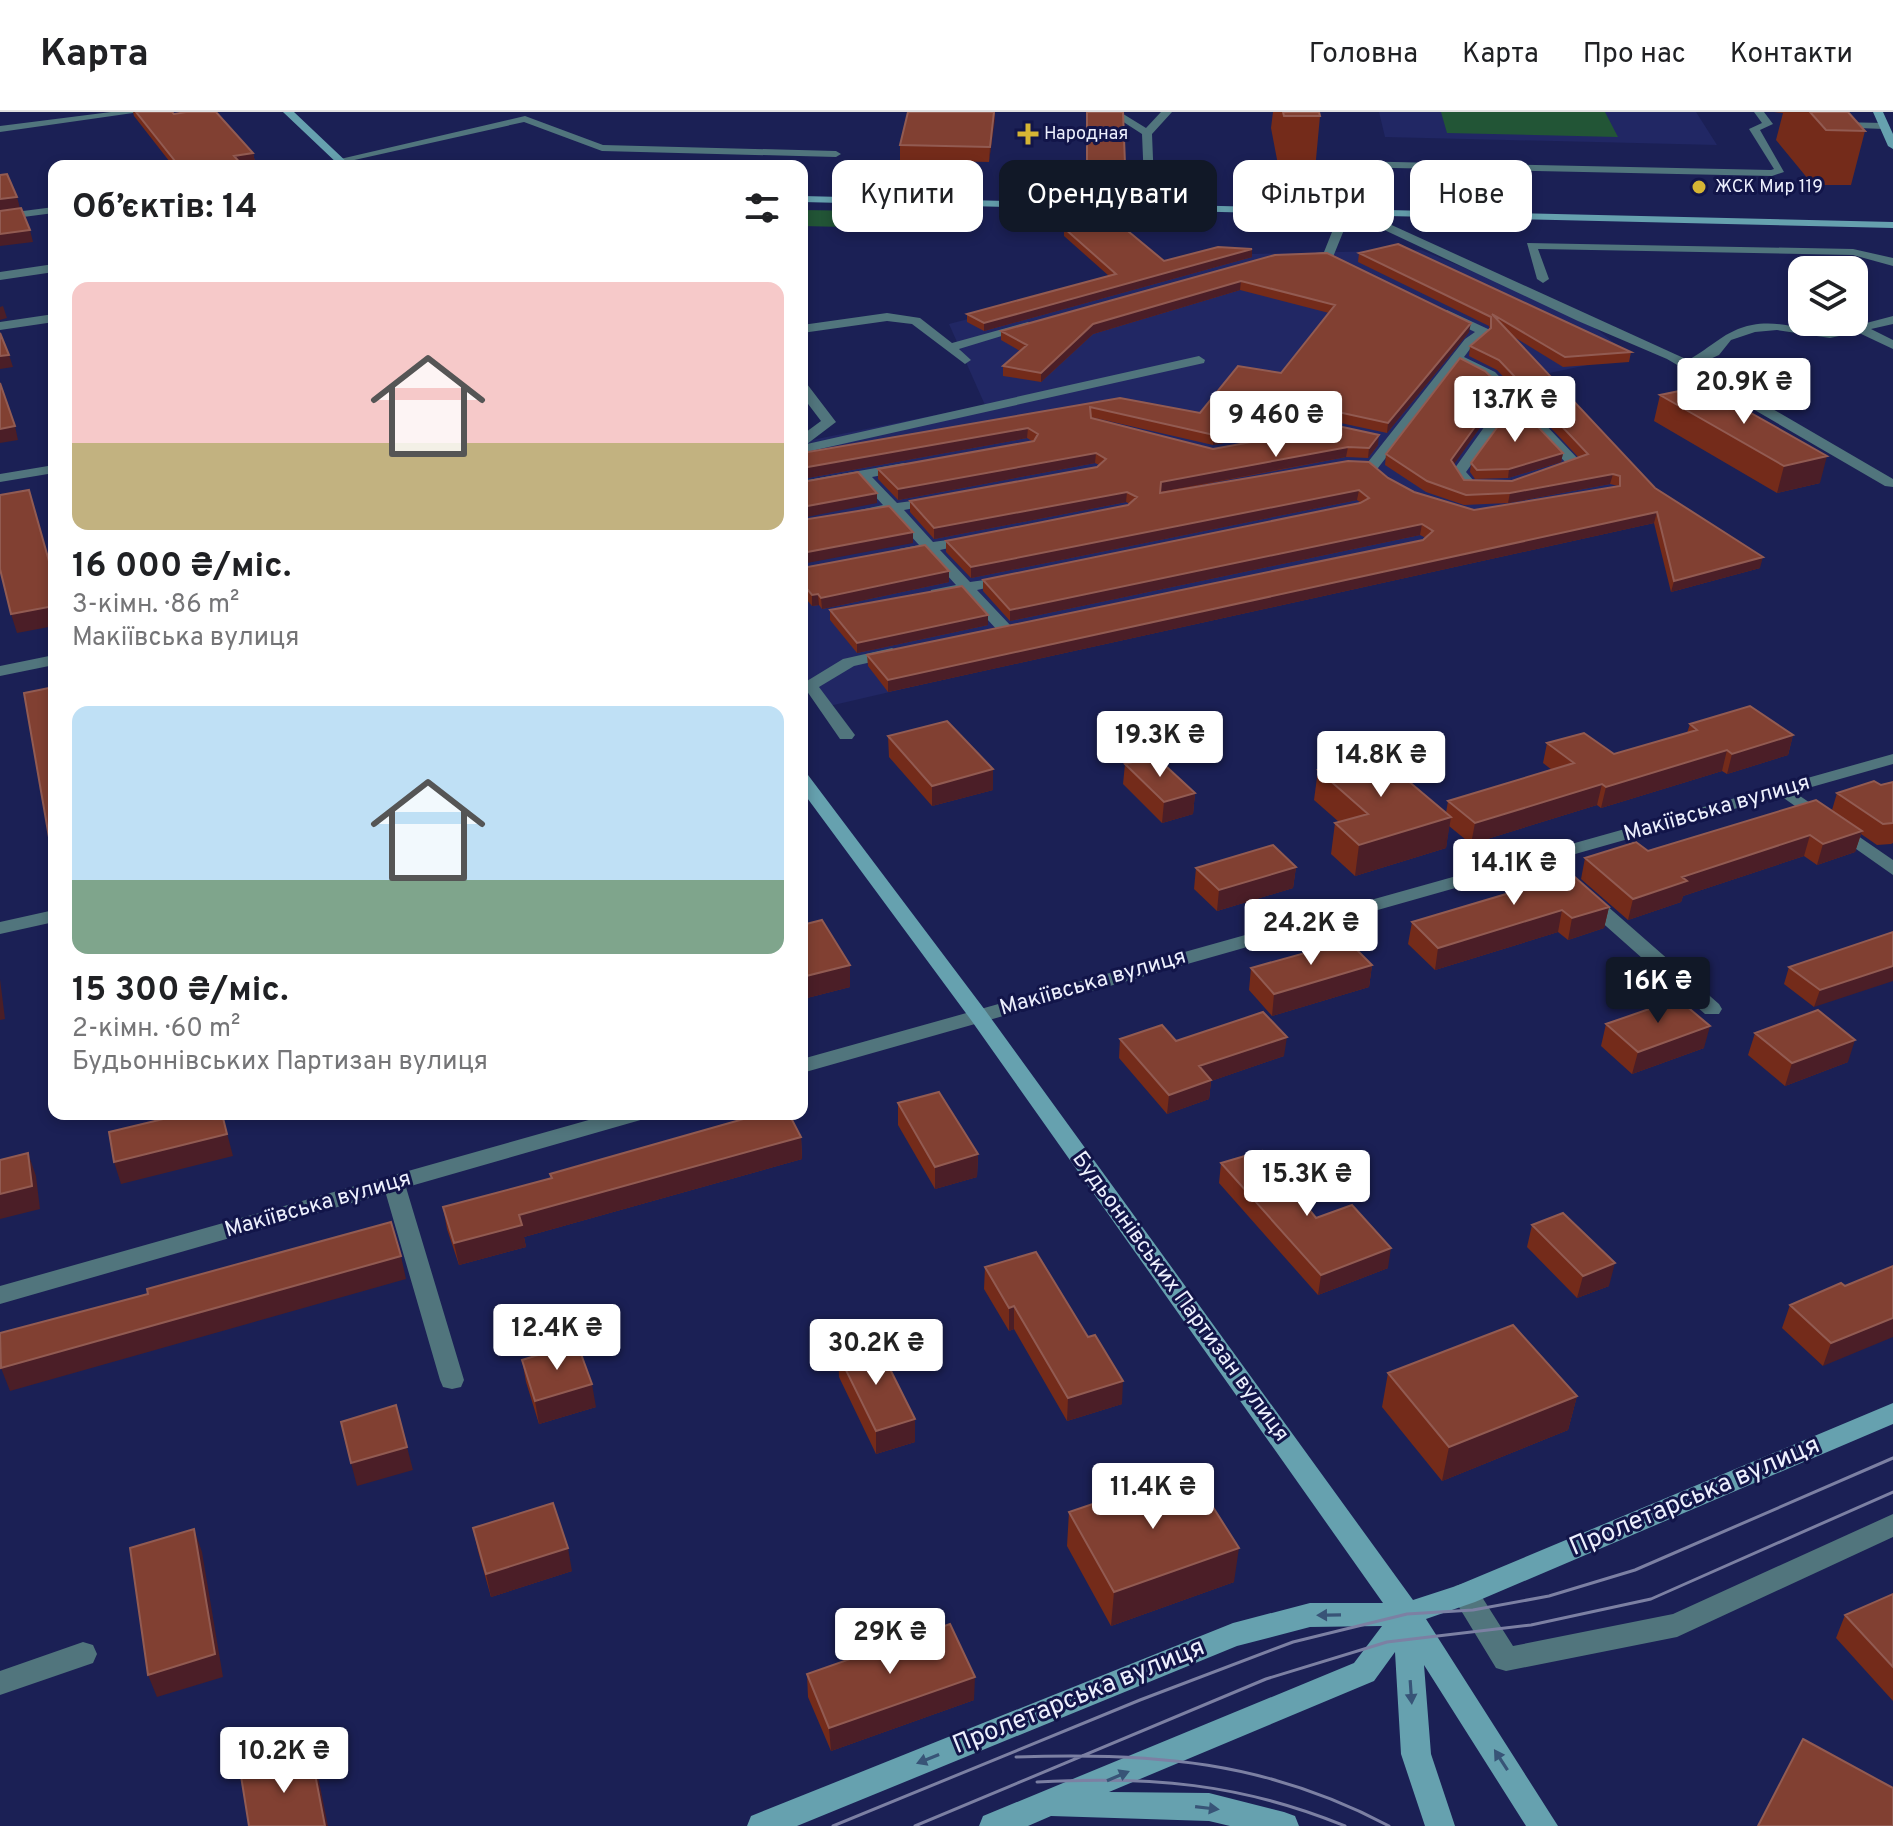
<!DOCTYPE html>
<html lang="uk">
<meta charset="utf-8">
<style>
body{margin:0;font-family:Overpass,sans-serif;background:#f6f6f6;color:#202124;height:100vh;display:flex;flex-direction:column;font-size:30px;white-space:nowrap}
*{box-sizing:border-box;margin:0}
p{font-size:26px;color:#757577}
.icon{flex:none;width:44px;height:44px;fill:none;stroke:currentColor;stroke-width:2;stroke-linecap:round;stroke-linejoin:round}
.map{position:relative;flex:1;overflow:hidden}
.drawer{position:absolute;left:48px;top:48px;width:760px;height:960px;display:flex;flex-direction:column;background:#fff;border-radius:16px;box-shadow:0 4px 12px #0003}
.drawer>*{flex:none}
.hud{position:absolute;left:832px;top:48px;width:760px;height:72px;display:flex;gap:16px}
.buttons{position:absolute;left:1788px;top:144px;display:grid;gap:16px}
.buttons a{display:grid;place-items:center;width:80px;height:80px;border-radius:16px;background:#fff;box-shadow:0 4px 12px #0003;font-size:40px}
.price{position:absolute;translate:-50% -68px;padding:0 18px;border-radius:8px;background:#fff;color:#222;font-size:26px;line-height:52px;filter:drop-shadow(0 2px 4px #0008)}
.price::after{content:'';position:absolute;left:50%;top:48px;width:24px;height:18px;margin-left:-12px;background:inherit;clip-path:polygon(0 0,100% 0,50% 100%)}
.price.active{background:#111827;color:#fff}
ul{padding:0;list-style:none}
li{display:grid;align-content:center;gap:16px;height:424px;padding:0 24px}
li span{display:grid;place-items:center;height:248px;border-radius:16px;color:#555}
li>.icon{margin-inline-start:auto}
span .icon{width:144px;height:144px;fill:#fffc;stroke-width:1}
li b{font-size:34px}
h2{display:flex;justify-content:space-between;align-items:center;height:96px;padding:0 24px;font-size:34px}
.tag{padding:0 28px;border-radius:16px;background:#fff;box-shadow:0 4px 12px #0003;font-size:28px;line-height:72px}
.tag.active{background:#111827;color:#fff}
header{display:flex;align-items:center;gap:48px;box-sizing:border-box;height:112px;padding:0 40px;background:#fff;border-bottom:2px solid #e0e0e0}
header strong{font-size:38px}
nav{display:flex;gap:44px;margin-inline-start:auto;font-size:28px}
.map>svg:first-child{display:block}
.built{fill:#212764}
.green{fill:#225536}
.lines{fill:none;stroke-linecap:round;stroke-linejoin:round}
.lane{fill:#51757d;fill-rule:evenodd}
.street{fill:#51757d;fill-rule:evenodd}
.secondary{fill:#66a1af;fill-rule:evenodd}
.tram{stroke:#7c80a3;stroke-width:3}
.wall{fill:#742b1a}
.shaded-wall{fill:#4b1e27}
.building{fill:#814032;stroke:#925b52;stroke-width:2}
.oneway{fill:#385477}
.poi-dot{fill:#d6b534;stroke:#121549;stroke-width:3}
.labels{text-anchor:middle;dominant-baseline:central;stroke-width:6;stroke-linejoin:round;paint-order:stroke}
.far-poi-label{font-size:18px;fill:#eceffd;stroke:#121549;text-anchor:start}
.street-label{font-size:22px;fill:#eceffd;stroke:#121549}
.near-street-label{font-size:26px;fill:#eceffd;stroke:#121549}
</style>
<header>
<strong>Карта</strong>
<nav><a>Головна</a><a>Карта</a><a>Про нас</a><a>Контакти</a></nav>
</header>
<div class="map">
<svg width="1893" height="1714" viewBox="0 0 1893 1714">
<rect width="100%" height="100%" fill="#1b2055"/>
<path class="built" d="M1379,0H1696L1717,33L1385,25Z
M1421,138L1580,204L1631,244L1535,264L1665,400L825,595L802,564V330L985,293L949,212L1213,143Z"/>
<path class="green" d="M1441,0H1605L1618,25L1447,21Z
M802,98L933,100L929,117L802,114Z"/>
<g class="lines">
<path class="lane" d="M1108,0H1120L1146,16L1161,0H1172L1152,22L1155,96L1145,94L1142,22Z
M1754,0H1764L1773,12L1760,18L1784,60L1772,64L1346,55L1341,52L1346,49L1771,58L1774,57L1749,17L1762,11Z
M525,4L603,33L836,39L841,42L836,45L602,39L524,10L341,51L336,48Z
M1836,10L1884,11L1889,14L1884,17L1832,15Z
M1334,97L1385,110L1688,248C1711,236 1725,218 1752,213C1780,207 1805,220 1832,218C1852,216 1873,209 1893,204V212L1871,217L1893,228V237L1857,220L1830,226L1777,218L1755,220L1731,228L1719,243L1697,253L1893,367V375L1885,374L1667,247L1578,209L1378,115L1348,108L1333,145L1298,147V143L1324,140L1338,105L1332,99Z
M1527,131L1853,137L1893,146V154L1853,143L1538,137L1549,167L1543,171L1537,167Z
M1447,198L1488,217V223L1473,233L1464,245L1495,260L1581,350V356L1554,362V356L1567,352L1513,295L1466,360L1474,369H1489L1496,373L1489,377H1465L1452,360L1505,286L1485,266L1458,252L1378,356H1368V350L1465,227L1475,220L1443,205V199Z
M887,201L920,206L952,231L1028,210L1034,214L959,237L971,248L965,252L912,212L887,209L802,221V213Z
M1199,244L1205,248L1204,251L802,341V323L821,309L802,284V271L807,272L836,310L807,332Z
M904,351L911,355L909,358L872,365L897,391L941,385V391L904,398L933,430L976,424V430L940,438L970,470L1013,464V470L977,478L1011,514V520H999L963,481L931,484V478L956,473L926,440L899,443V437L919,433L890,401L860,404V398L883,393L859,367L802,377V369Z
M892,536L900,541L898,544L854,554L819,575L855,623L852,627H840L802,572L843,547Z
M1784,673L1893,748V763L1778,682L1775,678L1778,674Z
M1542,741L1549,743L1719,892L1722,897L1719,902H1705L1535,751L1533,747Z
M394,1064L402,1066L405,1072L464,1268L461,1275L452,1277L443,1275L440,1268L383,1072L386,1066Z
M1893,1402V1425L1677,1525L1506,1559L1496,1556L1451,1482L1455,1474L1465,1471L1475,1474L1513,1534L1673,1502Z
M83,1530L93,1533L97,1542L93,1551L0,1583V1559Z"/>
<path class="street" d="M111,0H140L0,20V14Z
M54,95V101L0,108V102Z
M54,152V160L0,168V160Z
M54,202V210L0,218V210Z
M54,353V361L0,370V362Z
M54,543V553L0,564V554Z
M1893,642V652L802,961V947Z
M54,798V810L0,822V810Z
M610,1002H647L644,1007L0,1192V1174Z"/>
<path class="secondary" d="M283,0H294L351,54H340Z
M1873,0H1883L1893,22V37L1888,34Z
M802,84L1893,110V116L802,90Z
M802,662L808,663L985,898L1413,1488L1456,1474L1893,1291V1312L1475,1490L1426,1507L1558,1714H1526L1424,1553L1431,1642L1455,1714H1425L1401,1642L1395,1540L1374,1569L1109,1680L1209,1681L1284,1700L1295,1704L1299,1714H1230L1209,1709L1051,1704L1028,1714H979L983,1704L1354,1551L1382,1514L1310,1515L1237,1534L797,1714H747L751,1704L1233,1511L1310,1491H1383L971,908L802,679Z"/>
<path class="tram" d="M1016,1645C1152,1640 1267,1649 1389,1714
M1037,1670C1150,1664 1240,1671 1345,1714
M833,1714L1140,1588L1293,1530L1407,1502L1473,1498L1549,1484L1635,1458L1893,1346
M915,1714L1266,1567L1387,1530L1531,1513L1651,1487L1893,1380"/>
</g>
<path class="wall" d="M133,0L174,2L253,41L255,50L241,52L243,54H173L134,4Z
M908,0H995L989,50L900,48V33Z
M1087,0L1125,52L1124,67H1086Z
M1273,0H1319L1320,4L1315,58H1279L1271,16Z
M1774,0H1848L1865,19L1851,73H1813L1776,28L1783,1Z
M1064,116L1164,149L1252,137V145L984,219L967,210V202L1109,164L1064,124Z
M1359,141L1631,240L1629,250L1563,255L1514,225L1655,376L1760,456L1671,480L1654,411L888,580L868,554L867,543L1423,428L1426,426L1420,423L1010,509L983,479V468L1361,391L1357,388L971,466L946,440V429L1128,393L1130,392L1126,390L934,427L910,400V389L1097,355L1099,353L1095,351L898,388L878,367V357L1032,329L1027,326L802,367L1120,286L1200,301L1281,261L1329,201L1240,178L1093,222L1041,270L1003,264V254L1020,239L1001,228V219L1275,143L1469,220L1387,321L1336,310L1213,333L1091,305L1213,337L1378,333L1368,346L1346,345L1160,381L1388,366L1414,380L1474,398L1618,374L1610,372L1508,391L1464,393L1426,380L1385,353L1386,342L1501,286L1454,352L1464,368L1512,369L1579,346L1497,258L1469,244L1470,234L1489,218V214L1358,150Z
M1660,283L1820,371L1777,381L1654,309Z
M1563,341L1561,350L1508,366L1475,367L1470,360L1471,351Z
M802,456L949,470L822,497L819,493L812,494L802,482Z
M830,498L988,513L857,541L830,508Z
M1690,612L1793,623L1788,643L1727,662L1722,659L1601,696L1597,693L1471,732L1449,714L1446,736L1355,764L1331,742L1335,711L1339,710L1314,688L1318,658L1446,701L1448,689L1552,658L1543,651L1547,631L1614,642L1687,621Z
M888,624L993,678L932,694L889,645Z
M1125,652L1195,681L1193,702L1162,711L1123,672Z
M1893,670V731L1891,732L1877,733L1861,722L1855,740L1817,753L1804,744L1683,784L1681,790L1628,808L1581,767L1585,746L1648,739L1832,698L1837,681Z
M1296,755L1293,776L1217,799L1194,777L1196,756Z
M1520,763L1609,795L1604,816L1568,828L1558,820L1435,858L1408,832L1412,810L1517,779Z
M802,813L850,853V875L807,886L802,877Z
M1893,820L1814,895L1784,872L1789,855Z
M1372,853L1369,875L1272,904L1249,878L1251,856Z
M1606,912L1704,936L1632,962L1601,934Z
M1755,921L1848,950L1785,974L1748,943Z
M1120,927L1176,929L1284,944L1211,969L1209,987L1167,1002L1119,946Z
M898,991L978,1042L977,1065L935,1077L898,1013Z
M801,1025L802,1047L524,1125L526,1135L459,1153L447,1117L443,1095L551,1067L550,1062Z
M1221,1051L1316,1106L1388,1156L1318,1183L1219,1071Z
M1532,1113L1609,1174L1577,1186L1527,1135Z
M1893,1154L1823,1254L1782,1216L1790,1193L1845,1174Z
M985,1155L1088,1225L1122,1292L1067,1309L1014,1217L1009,1219L984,1177Z
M838,1242L915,1307V1330L876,1342L839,1265Z
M522,1248L596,1295L539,1312L526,1270Z
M1388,1261L1577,1284L1568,1318L1442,1369L1382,1295Z
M1069,1400L1234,1470L1111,1514L1067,1434Z
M473,1416L572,1459L491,1485L478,1439Z
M1893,1482V1589L1836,1526L1845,1503Z
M807,1562L974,1588L831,1639L808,1585Z"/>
<path class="shaded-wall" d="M994,0L995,8L989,50L990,35Z
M253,41L255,50L236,53L234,44Z
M17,85L20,96L0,99V87Z
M30,118L33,130L0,134V122Z
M1252,137V145L984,219V211Z
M1241,169L1240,178L1093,222L1041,270V261L1093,212Z
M3,194L7,206L0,208V195Z
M1471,211L1469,220L1387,321L1388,311Z
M9,243L13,255L0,257V244Z
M1503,276L1501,286L1450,358L1451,348Z
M1338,300L1336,310L1213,333L1214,323Z
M15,314L18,328L0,331V317Z
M1028,316L1027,326L802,367V356Z
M1379,323L1378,333L1368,346L1369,336Z
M1348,335L1346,345L1160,380L1161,370Z
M1096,341L1095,351L898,388V377Z
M1563,341L1561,350L1508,366L1509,357Z
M1827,344L1820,371L1777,381L1784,354Z
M1613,362L1610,372L1508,391L1510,381Z
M1359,378L1357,388L971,466V455Z
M1127,380L1126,390L934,427V416Z
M877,381V391L802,406V395Z
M1657,400L1654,411L888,580V568Z
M1422,412L1420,423L1010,509V498Z
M913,420V431L802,452V441Z
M1763,445L1760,456L1671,480L1674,469Z
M949,459V470L822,497L821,486Z
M818,482L819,493L812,494V483Z
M54,494V514L17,521L11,502Z
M988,503V513L857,541V531Z
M1793,623L1788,643L1727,662L1732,642Z
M1727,638L1722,659L1601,696L1606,675Z
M993,657V678L932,694V674Z
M1602,672L1597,693L1471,732L1475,711Z
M1195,681L1193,702L1162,711L1164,690Z
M1451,705L1446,736L1355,764L1359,733Z
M1862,719L1855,740L1817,753L1823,732Z
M1810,723L1804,744L1683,784L1681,790L1628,808L1633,787L1682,765Z
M54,730V743L50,731Z
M1296,755L1293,776L1217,799L1219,778Z
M1609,795L1604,816L1568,828L1572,806Z
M1562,798L1558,820L1435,858L1438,836Z
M850,853V875L807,886L806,864Z
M1372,853L1369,875L1272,904L1274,882Z
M1893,854V869L1814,895L1820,878Z
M0,867L5,907L0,908Z
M1710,914L1704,936L1632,962L1638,940Z
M1287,925L1284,944L1211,969L1209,987L1167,1002L1169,983L1199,954Z
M1855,928L1848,950L1785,974L1792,951Z
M222,1002L233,1044L121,1072L114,1050Z
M801,1025L802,1047L524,1125L526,1135L459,1153L454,1131L519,1103Z
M28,1041L36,1064L40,1097L0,1107V1082Z
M978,1042L977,1065L935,1077V1055Z
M1391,1136L1388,1156L1318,1183L1321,1163Z
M401,1144L406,1167L10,1279L1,1256Z
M1615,1151L1609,1174L1577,1186L1583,1164Z
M1014,1194V1217L1009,1219V1196Z
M1893,1206V1225L1823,1254L1831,1231Z
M1123,1269L1122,1292L1067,1309L1068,1286Z
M592,1272L596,1295L539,1312L535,1289Z
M1577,1284L1568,1318L1442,1369L1449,1335Z
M915,1307V1330L876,1342V1319Z
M407,1335L413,1358L357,1374L351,1351Z
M194,1417L202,1440L223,1565L157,1585L148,1563Z
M568,1436L572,1459L491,1485L486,1462Z
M1239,1436L1234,1470L1111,1514L1114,1480Z
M975,1565L974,1588L831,1639L829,1616Z
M311,1641L318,1664L328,1714H325Z"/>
<path class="building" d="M136,0H172L174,2L186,0H216L253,41L234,44L243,54H179Z
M908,0H994L990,35L900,33Z
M1087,0H1123L1125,52H1087Z
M1283,0H1319L1320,4H1284Z
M1810,0H1848L1865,19L1826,18Z
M7,62L17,85L0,87V63Z
M21,96L30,118L0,122V99Z
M1117,110L1164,149L1218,135L1252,137L984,211L967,202L1116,162L1064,116Z
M1398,132L1631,240L1565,245L1492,202L1655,376L1763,445L1674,469L1657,400L888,568L867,543L1423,428L1433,419L1422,412L1010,498L983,468L1360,391L1369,386L1359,378L971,455L946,429L1128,393L1137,385L1127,380L934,416L910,389L1097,355L1106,347L1096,341L898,377L878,357L1034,329L1038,322L1028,316L802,356V341L1120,286L1200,301L1238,254L1281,261L1335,193L1241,169L1093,212L1041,261L1003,254L1027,233L1001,219L1275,143L1327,141L1471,211L1388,311L1338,300L1214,323L1090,295L1091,306L1213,337L1338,314L1379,323L1369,336L1348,335L1161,370L1160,381L1348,349L1369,350L1388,366L1414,380L1474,398L1620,374V364L1613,362L1510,381L1466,383L1427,369L1386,342L1460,246L1485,259L1503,276L1451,348L1464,368L1512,369L1588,342L1499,248L1470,234L1491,216V205L1359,141Z
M0,221L9,243L0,244Z
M0,271L15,314L0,317Z
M1703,274L1827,344L1784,354L1660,283Z
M1515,291L1563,341L1509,357L1477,358L1471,351Z
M858,360L877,381L802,395V370Z
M29,378L54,467V494L11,502L0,457V383Z
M889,394L913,420L802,441V408Z
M925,433L949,459L821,486L818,482L812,483L802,471V456Z
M962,474L988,503L857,531L830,498Z
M54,575V730L50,731L24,581Z
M1750,594L1793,623L1732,642L1727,638L1606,675L1602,672L1475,711L1448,689L1574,651L1547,631L1584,621L1614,642L1697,618L1690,612Z
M947,609L993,657L932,674L888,624Z
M1375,641L1451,705L1359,733L1335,711L1368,702L1318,658Z
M1155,644L1195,681L1164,690L1125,652Z
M1874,669L1881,673L1893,670V711L1883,712L1837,681Z
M1816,688L1862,719L1823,732L1810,723L1682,765L1687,769L1633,787L1585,746L1636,730L1648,739Z
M1273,733L1296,755L1219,778L1196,756Z
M1555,752L1561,753L1609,795L1572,806L1562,798L1438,836L1412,810L1533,774L1520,763Z
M822,808L850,853L806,864L802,858V813Z
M1893,820V854L1820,878L1789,855Z
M1348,829L1372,853L1274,882L1251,856Z
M1678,887L1710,914L1638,940L1606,912Z
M1818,898L1855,928L1792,951L1755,921Z
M1263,900L1287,925L1199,954L1211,968L1169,983L1120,927L1162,913L1176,929Z
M939,980L978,1042L935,1055L898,991Z
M184,1002H222L227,1022L114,1050L109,1020Z
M761,1002H789L801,1025L519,1103L522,1113L454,1131L443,1095L552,1066L550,1062Z
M1262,1039L1316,1106L1352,1093L1391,1136L1321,1163L1221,1051Z
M28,1041L32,1074L0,1082V1048Z
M1563,1101L1615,1151L1583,1164L1532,1113Z
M391,1110L401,1144L1,1256L0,1221L148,1182L147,1177Z
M1036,1140L1088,1225L1095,1223L1123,1269L1068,1286L1014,1194L1009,1196L985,1155Z
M1893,1154V1206L1831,1231L1790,1193L1841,1171L1845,1174Z
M1513,1213L1577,1284L1449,1335L1388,1261Z
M577,1231L592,1272L535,1289L522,1248Z
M877,1231L915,1307L876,1319L838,1242Z
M396,1293L407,1335L351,1351L341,1310Z
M1190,1359L1239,1436L1114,1480L1069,1400Z
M553,1391L568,1436L486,1462L473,1416Z
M194,1417L215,1542L148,1563L130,1436Z
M1893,1482V1555L1845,1503Z
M950,1512L975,1565L829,1616L807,1562Z
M1803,1627L1893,1676V1714H1758Z
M311,1641L325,1714H249L241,1664Z"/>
<defs><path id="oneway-solid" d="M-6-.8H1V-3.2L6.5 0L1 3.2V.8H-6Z" transform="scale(2)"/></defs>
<g class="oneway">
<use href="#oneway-solid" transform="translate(1329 1503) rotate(179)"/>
<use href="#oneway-solid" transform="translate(1411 1580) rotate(86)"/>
<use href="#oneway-solid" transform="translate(928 1647) rotate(158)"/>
<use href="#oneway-solid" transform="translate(1501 1648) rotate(-123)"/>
<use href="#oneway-solid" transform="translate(1118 1664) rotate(-23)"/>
<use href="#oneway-solid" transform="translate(1207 1696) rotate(7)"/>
</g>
<g class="poi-dot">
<path d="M1024 10h8v8h8v8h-8v8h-8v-8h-8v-8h8z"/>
<circle cx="1699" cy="75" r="8"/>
</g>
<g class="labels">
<g class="far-poi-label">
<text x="1044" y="22">Народная</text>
<text x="1715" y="75">ЖСК Мир 119</text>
</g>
<g class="street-label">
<text transform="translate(1717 697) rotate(-16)">Макіївська вулиця</text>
<text transform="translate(1093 871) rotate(-16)">Макіївська вулиця</text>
<text transform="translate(318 1093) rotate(-16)">Макіївська вулиця</text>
<text transform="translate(1180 1185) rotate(54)">Будьоннівських Партизан вулиця</text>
</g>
<g class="near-street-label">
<text transform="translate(1695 1385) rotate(-23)">Пролетарська вулиця</text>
<text transform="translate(1079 1585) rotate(-22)">Пролетарська вулиця</text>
</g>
</g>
</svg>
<div class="buttons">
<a><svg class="icon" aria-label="layers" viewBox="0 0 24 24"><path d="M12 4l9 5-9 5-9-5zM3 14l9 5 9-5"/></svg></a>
</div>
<b class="price" style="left:1744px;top:314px">20.9K ₴</b>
<b class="price" style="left:1515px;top:332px">13.7K ₴</b>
<b class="price" style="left:1276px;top:347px">9 460 ₴</b>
<b class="price" style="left:1160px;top:667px">19.3K ₴</b>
<b class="price" style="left:1381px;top:687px">14.8K ₴</b>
<b class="price" style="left:1514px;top:795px">14.1K ₴</b>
<b class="price" style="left:1311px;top:855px">24.2K ₴</b>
<b class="price active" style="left:1658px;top:913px">16K ₴</b>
<b class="price" style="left:1307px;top:1106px">15.3K ₴</b>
<b class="price" style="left:557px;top:1260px">12.4K ₴</b>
<b class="price" style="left:876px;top:1275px">30.2K ₴</b>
<b class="price" style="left:1153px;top:1419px">11.4K ₴</b>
<b class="price" style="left:890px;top:1564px">29K ₴</b>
<b class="price" style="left:284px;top:1683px">10.2K ₴</b>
<div class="hud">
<a class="tag">Купити</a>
<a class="tag active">Орендувати</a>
<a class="tag">Фільтри</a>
<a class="tag">Нове</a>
</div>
<section class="drawer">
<h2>Об’єктів: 14<svg class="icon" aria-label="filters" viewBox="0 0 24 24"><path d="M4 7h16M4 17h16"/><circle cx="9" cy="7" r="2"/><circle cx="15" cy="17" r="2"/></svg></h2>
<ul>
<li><span style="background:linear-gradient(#f6c9c9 65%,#c2b280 0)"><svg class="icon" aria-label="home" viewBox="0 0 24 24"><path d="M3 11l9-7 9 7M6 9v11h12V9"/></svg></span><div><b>16 000 ₴/міс.</b><p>3-кімн. · 86 m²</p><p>Макіївська вулиця</p></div></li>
<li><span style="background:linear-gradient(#bfe0f5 70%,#7fa58c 0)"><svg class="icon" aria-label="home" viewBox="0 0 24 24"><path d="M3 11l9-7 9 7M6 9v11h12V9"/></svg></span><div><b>15 300 ₴/міс.</b><p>2-кімн. · 60 m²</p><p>Будьоннівських Партизан вулиця</p></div></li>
</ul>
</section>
</div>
